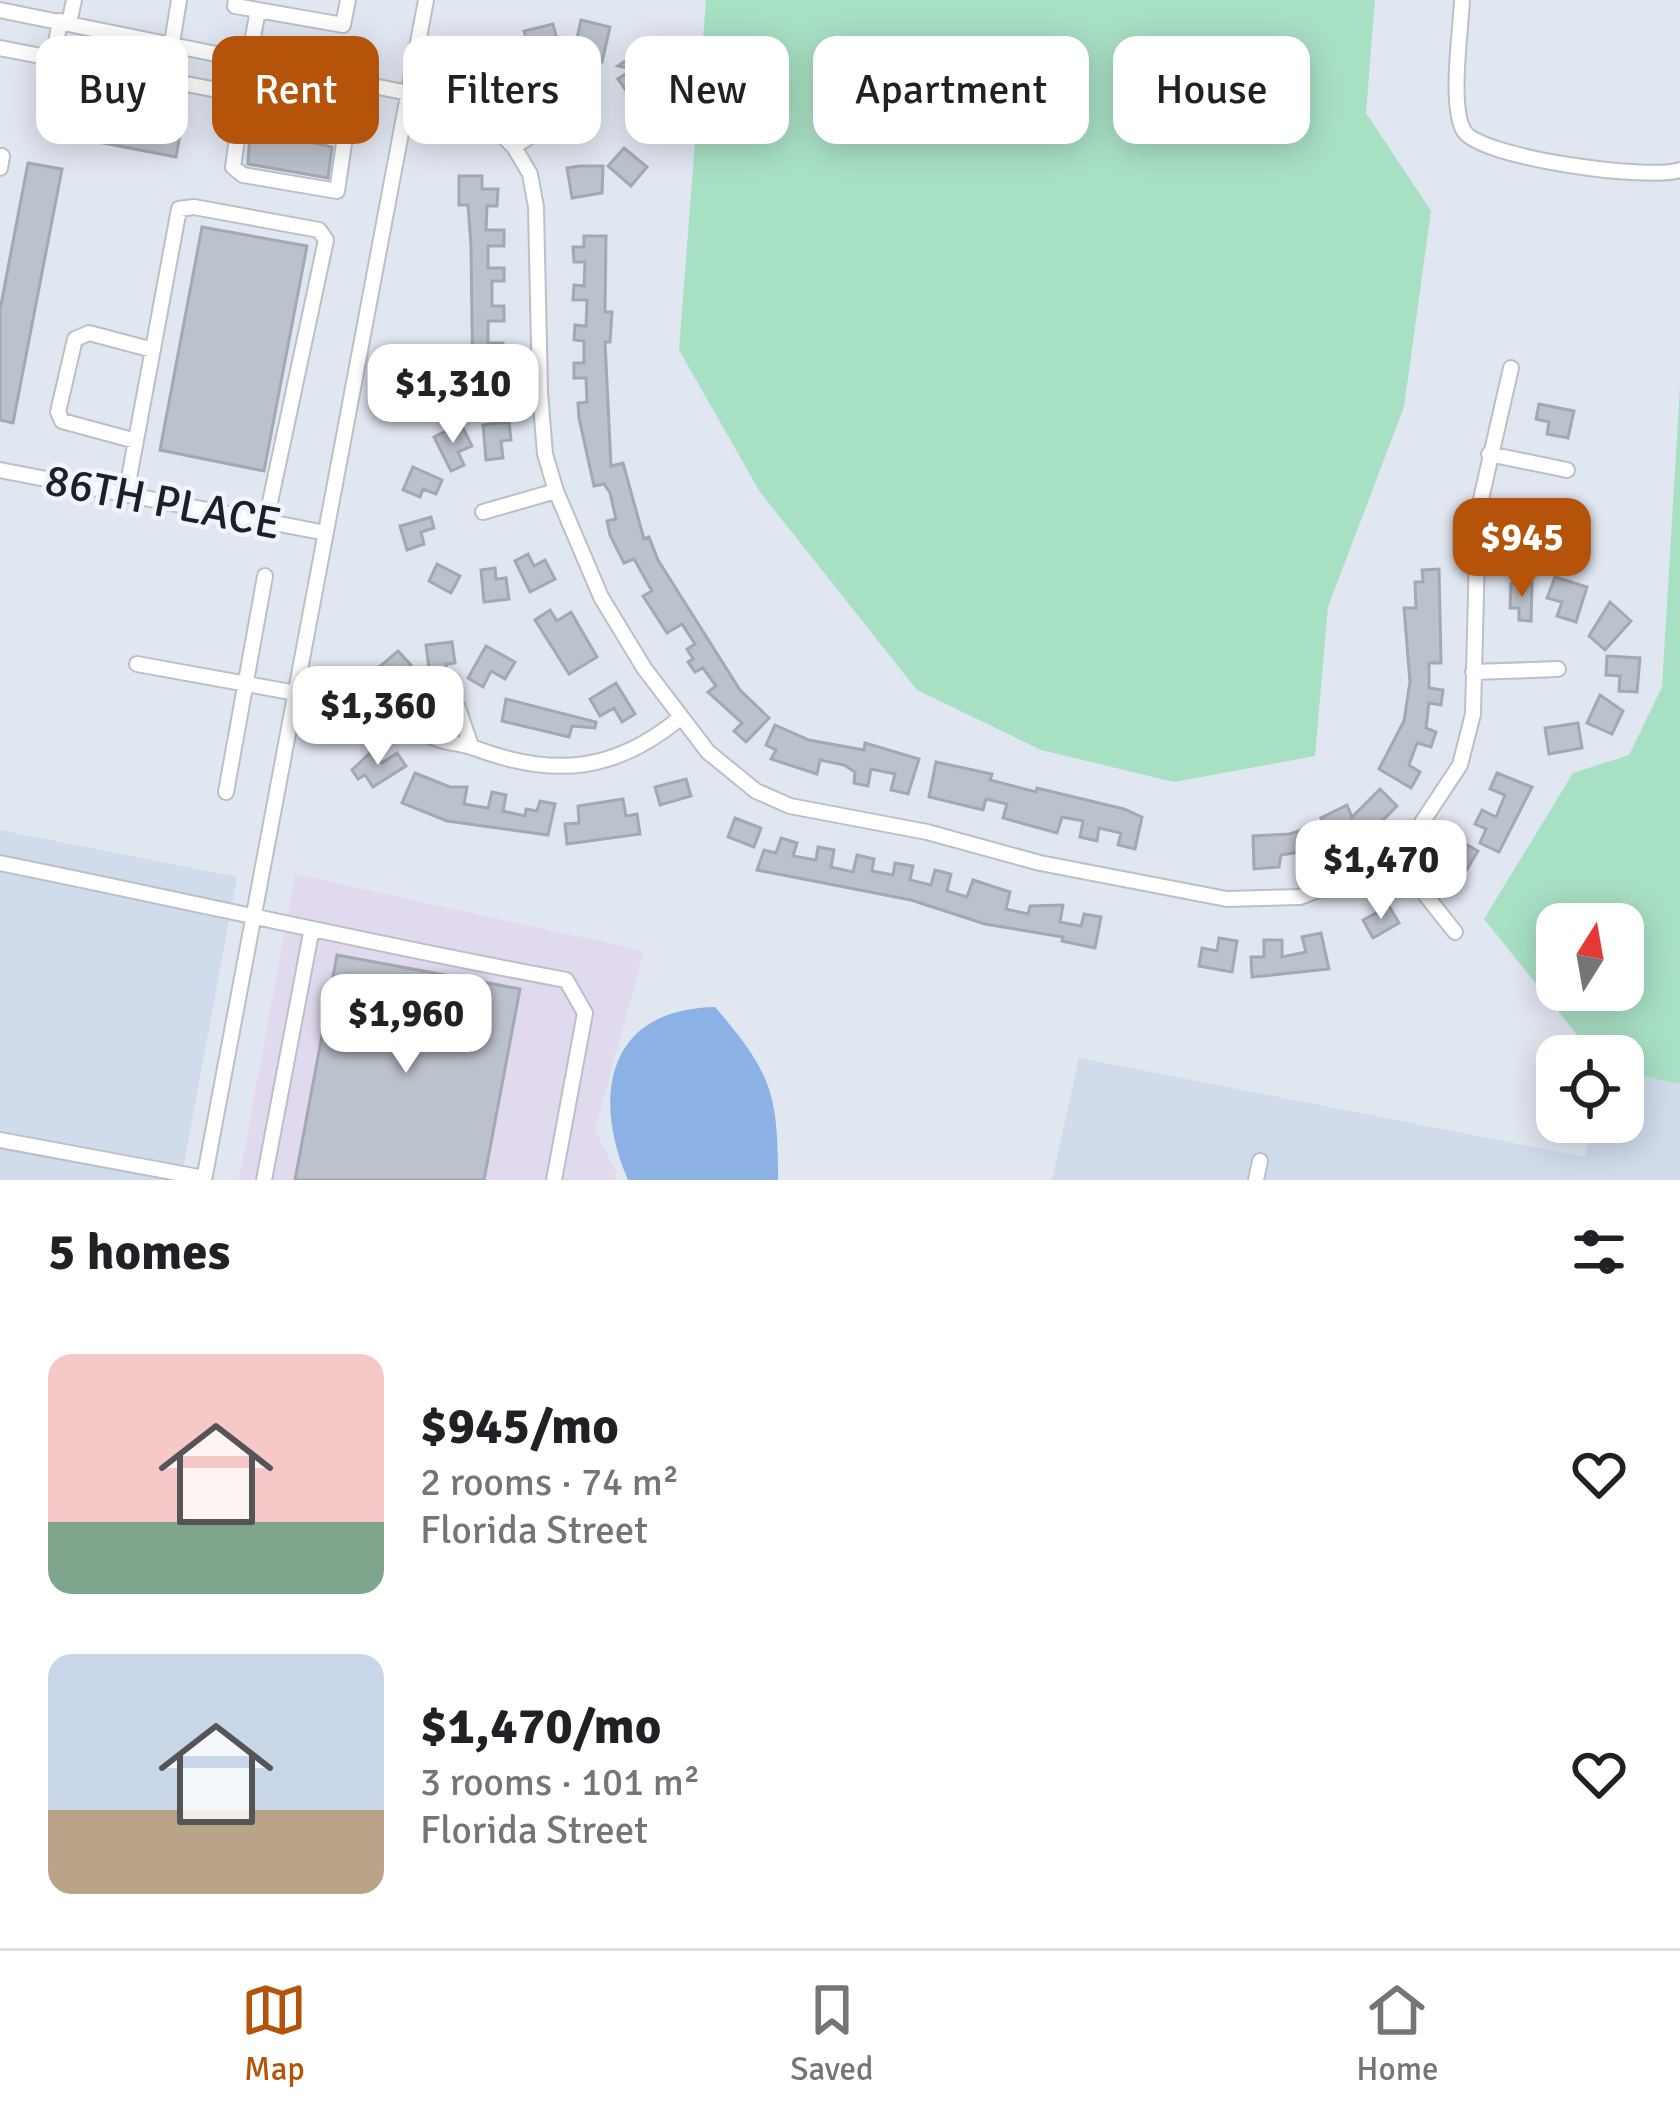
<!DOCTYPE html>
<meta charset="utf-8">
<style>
body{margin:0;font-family:Signika,sans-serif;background:#f6f6f6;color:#202124;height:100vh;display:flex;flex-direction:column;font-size:45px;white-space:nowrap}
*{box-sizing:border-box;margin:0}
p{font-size:39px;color:#757577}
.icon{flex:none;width:66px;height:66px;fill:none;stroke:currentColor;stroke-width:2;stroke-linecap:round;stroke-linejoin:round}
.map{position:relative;height:1180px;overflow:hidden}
.sheet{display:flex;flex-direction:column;background:#fff;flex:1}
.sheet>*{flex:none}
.top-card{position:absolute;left:36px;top:36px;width:1608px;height:108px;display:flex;gap:24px}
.needle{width:78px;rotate:11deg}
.buttons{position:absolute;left:1536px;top:903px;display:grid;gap:24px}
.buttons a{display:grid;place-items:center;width:108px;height:108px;border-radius:24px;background:#fff;box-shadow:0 6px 30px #0003;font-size:60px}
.price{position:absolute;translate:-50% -102px;padding:0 27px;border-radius:24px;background:#fff;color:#222;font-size:39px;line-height:78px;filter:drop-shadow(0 3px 6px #0008)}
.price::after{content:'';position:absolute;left:50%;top:72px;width:36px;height:27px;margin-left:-18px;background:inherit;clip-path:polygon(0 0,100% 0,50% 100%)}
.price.on{background:#b45309;color:#fff}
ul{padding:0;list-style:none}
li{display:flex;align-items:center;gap:36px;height:300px;padding:0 48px}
li span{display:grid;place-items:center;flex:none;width:336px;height:240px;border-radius:24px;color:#555}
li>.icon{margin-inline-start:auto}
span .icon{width:144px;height:144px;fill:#fffc;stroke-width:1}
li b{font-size:51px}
h2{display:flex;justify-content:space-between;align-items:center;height:144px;padding:0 48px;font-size:51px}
.tag{padding:0 42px;border-radius:24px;background:#fff;box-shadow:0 6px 30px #0003;font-size:42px;line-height:108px}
.tag.on{background:#b45309;color:#fff}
.menu{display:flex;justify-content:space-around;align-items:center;height:168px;border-top:3px solid #e0e0e0;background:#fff;font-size:33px;color:#757577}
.menu a{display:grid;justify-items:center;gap:6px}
.menu .on{color:#b45309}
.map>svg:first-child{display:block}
.built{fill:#d0dbeb}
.industrial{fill:#e1d9ee}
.green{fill:#a8e0c4;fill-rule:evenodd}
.water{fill:#8cb2e5}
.building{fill:#bbc2cb;stroke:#a3a9b2;stroke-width:3}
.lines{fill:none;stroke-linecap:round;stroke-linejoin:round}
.minor-casing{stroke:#b9c0c9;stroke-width:18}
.minor{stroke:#fff;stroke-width:14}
.labels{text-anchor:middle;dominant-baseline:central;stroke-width:9;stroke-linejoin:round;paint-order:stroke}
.street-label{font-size:45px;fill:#1d2023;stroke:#eef5fe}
</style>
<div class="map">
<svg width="1680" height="1180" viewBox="0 0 1680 1180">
<rect width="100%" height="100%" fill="#e1e7f1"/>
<path class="built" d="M0,830L237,877L181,1180H0Z
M1079,1058L1585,1157L1593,1122H1623V1072L1680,1084V1180H1052Z"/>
<path class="industrial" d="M295,874L644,951L595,1130L616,1172L615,1180H239Z"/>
<path class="green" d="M706,0H1375L1366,113L1431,211L1404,407L1328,607L1315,756L1174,782L1041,750L917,690L760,492L679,350Z
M1680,387V1084L1623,1072V1056H1594L1484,919L1573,773L1629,755L1662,687ZM1557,924H1623V990H1557Z"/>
<path class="water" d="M715,1007C772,1073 778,1094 778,1180H628C591,1094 608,1009 715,1007Z"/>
<path class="building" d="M581,20L610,27L602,62L573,56Z
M553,24L562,59L534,66L524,31Z
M508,51L531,73L519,86L510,76L499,87L485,74Z
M638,52L654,75L627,92L618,79L633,69L618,66Z
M98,86L186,102L176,157L88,140Z
M632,101L666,106L662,132L645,130L647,121L630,118Z
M250,129L332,147L328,178L248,164Z
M624,148L647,167L631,186L608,166Z
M28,163L62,169L13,423L0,420V310Z
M580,166H603L602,193L572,198L567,168Z
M459,176H482V189H498L497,206H487L486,230H504V246H488V268H504V281H492V306H504V321H488V343H503V359H494V383H507V399L473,398L471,246L468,205H459Z
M202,227L307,246L264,471L160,450Z
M584,236H606L605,312H612L610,342H605L611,466L623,463L644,539L649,537L658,560L740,690L769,718L746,742L734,731L742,723L708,692L716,686L703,668L695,672L688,662L693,659L687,649L695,644L682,624L667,633L643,596L652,591L634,559L624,563L610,535L607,521L616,519L610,493L604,484L594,486L579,418L578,403L587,402L586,378H574V363H584V341L574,340L575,325L586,326L587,300H573L574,285L584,286L585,262H574L573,247H584Z
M1539,404L1574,411L1568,438L1547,434L1549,422L1536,419Z
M509,422L511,440L501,441L503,458L486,460L483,425Z
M461,424L472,446L458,452L464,465L451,471L434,437Z
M413,467L442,480L436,494L423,489L420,497L403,490Z
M1533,502L1549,506L1542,539L1515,534L1520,513L1531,515Z
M431,517L434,528L421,532L424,544L407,550L400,526Z
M528,554L534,566L545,560L555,579L530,592L515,561Z
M437,564L460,576L451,593L429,581Z
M495,568L496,579L506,578L509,599L484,602L481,570Z
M1439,569L1441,663H1429V688L1443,690L1441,705L1429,703L1426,728L1436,732L1431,747L1417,743L1409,765L1420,772L1411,788L1379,769L1404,721L1410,682L1404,608H1416L1415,582H1423L1422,570Z
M1555,577L1587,587L1576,622L1557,616L1562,602L1547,598Z
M1511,583H1532L1531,621L1519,620V608H1510Z
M1610,602L1631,621L1605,650L1589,636Z
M550,610L557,621L571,612L597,657L569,674L535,620Z
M452,642L455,663L446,664L447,676L430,677L426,645Z
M486,646L515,662L505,679L491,671L483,687L468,678Z
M398,651L411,665L402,673L412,684L400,695L377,669Z
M1607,656L1640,658L1637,692L1619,691L1620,676L1606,675Z
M616,683L635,714L622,722L614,708L600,716L590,699Z
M1600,695L1623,711L1612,734L1587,723Z
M506,699L596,722L595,728L572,726L569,737L502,721Z
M371,701L393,705L389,733L366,729Z
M1578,723L1582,748L1549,754L1545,728Z
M775,725L809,740L864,750L865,743L919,759L908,794L891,790L895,774L871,769L868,786L854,783L855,772L844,765L820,760L817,774L771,759L776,750L766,745Z
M373,750L382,763L397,753L406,766L373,787L365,775L358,779L352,770Z
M936,762L992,774L990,780L1036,792L1037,788L1124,809L1142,817L1135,849L1118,845L1121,833L1099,828L1097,841L1080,837L1083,821L1062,817L1057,833L1003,818L1007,804L986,799L983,810L929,797Z
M415,773L450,787H467L464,804L488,808L492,792L506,795L503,811L525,816L526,809L537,811L540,801L555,804L548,835L447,821L402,803Z
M1497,773L1532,787L1499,852L1480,843L1486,829L1475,824L1482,810L1496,817L1505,795L1490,789Z
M686,779L691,796L660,805L655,787Z
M1380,789L1397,806L1369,834L1348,844L1341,829L1319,840L1323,858L1308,861L1306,851L1281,855L1279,867L1254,869L1253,836L1289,834L1324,824L1321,818L1347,805L1352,817Z
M623,799L626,816L637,814L640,834L567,844L565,824L579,823L578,806Z
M735,818L761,828L754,847L728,837Z
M781,838L797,843L793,856L816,860L818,847L834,850L831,867L853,872L857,855L874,859L872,871L893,875L895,863L913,866L910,880L931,885L935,870L951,874L947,891L967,897L973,880L1010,892L1006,909L1028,914L1030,906L1063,905L1060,922L1081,926L1084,914L1101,917L1095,948L1062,941L1063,937L985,924L911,900L757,870L764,850L776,853Z
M1460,841L1478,851L1463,876L1445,866Z
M1389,906L1399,923L1373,938L1363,920Z
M1321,933L1329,969L1252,977L1251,957H1264V940H1282V957L1306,952L1302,937Z
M1219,938L1237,941L1232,972L1199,966L1202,948L1217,951Z
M337,955L520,989L484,1180H295Z"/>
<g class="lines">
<g class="minor-casing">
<path id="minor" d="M236,0L235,6L343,25L348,0
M1462,0C1461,30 1449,106 1464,131C1481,158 1650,181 1680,170
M0,10L408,93L481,114L514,147L530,174L536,207L540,393L545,454L556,491L601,597L644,668L708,752L756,791L790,806L927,832L1040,863L1227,899L1300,897L1376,868L1411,839L1460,765L1473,714L1478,512L1511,368
M69,23L74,0
M172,43L179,0
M0,48L238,94L242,104L347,123L337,191L243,175L233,167L242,104
M53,59L60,21
M249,59L258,10
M238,94L246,58
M514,147L574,106
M0,168L2,156
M136,441L62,421L58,412L75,339L89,333L153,350
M1489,454L1567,470
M0,470L326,533
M126,494L179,209L194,207L319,230L326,240L266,521
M483,512L556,491
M137,664L296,693
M1473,672L1558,669
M471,746L458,708L434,702L422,715L424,733C443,744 458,742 477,749C556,778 616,771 680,718
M226,792L265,576
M1393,854L1455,932
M0,863C189,901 376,945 566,980L585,1013L554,1180
M0,1140L204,1178
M204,1180L426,0
M264,1180L311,933
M1256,1180L1260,1161"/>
</g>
<use href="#minor" class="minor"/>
</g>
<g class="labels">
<g class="street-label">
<text transform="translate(163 502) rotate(11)">86TH PLACE</text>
</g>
</g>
</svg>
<div class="buttons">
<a><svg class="needle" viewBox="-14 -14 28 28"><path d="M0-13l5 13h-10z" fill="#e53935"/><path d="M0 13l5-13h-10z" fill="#757577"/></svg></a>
<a><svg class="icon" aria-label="locate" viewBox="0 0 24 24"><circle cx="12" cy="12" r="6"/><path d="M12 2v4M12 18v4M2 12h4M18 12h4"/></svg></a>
</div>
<b class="price" style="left:453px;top:446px">$1,310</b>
<b class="price on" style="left:1522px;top:600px">$945</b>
<b class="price" style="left:378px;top:768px">$1,360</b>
<b class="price" style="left:1381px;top:922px">$1,470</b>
<b class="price" style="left:406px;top:1076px">$1,960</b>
<div class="top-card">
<a class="tag">Buy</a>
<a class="tag on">Rent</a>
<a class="tag">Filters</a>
<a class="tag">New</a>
<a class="tag">Apartment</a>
<a class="tag">House</a>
</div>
</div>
<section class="sheet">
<h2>5 homes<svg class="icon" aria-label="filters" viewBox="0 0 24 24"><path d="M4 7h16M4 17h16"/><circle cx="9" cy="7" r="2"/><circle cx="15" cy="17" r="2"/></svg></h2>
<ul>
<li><span style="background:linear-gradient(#f6c9c9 70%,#7fa58c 0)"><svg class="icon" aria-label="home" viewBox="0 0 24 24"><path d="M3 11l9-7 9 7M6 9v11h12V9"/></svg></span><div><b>$945/mo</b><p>2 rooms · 74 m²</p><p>Florida Street</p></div><svg class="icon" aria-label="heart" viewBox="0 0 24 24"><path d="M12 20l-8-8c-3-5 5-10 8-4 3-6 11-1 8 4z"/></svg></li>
<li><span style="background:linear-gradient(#c9d6e8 65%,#b9a48a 0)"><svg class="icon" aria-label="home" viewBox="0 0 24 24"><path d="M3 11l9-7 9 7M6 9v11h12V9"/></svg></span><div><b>$1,470/mo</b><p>3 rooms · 101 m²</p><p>Florida Street</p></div><svg class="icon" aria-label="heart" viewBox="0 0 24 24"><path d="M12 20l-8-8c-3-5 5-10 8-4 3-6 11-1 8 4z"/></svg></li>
</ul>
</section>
<nav class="menu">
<a class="on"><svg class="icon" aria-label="map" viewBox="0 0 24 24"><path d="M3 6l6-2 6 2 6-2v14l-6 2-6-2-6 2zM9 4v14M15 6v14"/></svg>Map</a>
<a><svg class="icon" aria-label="saved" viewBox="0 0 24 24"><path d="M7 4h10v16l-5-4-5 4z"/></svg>Saved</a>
<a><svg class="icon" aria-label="home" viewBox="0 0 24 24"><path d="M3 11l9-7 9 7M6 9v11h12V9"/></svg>Home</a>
</nav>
